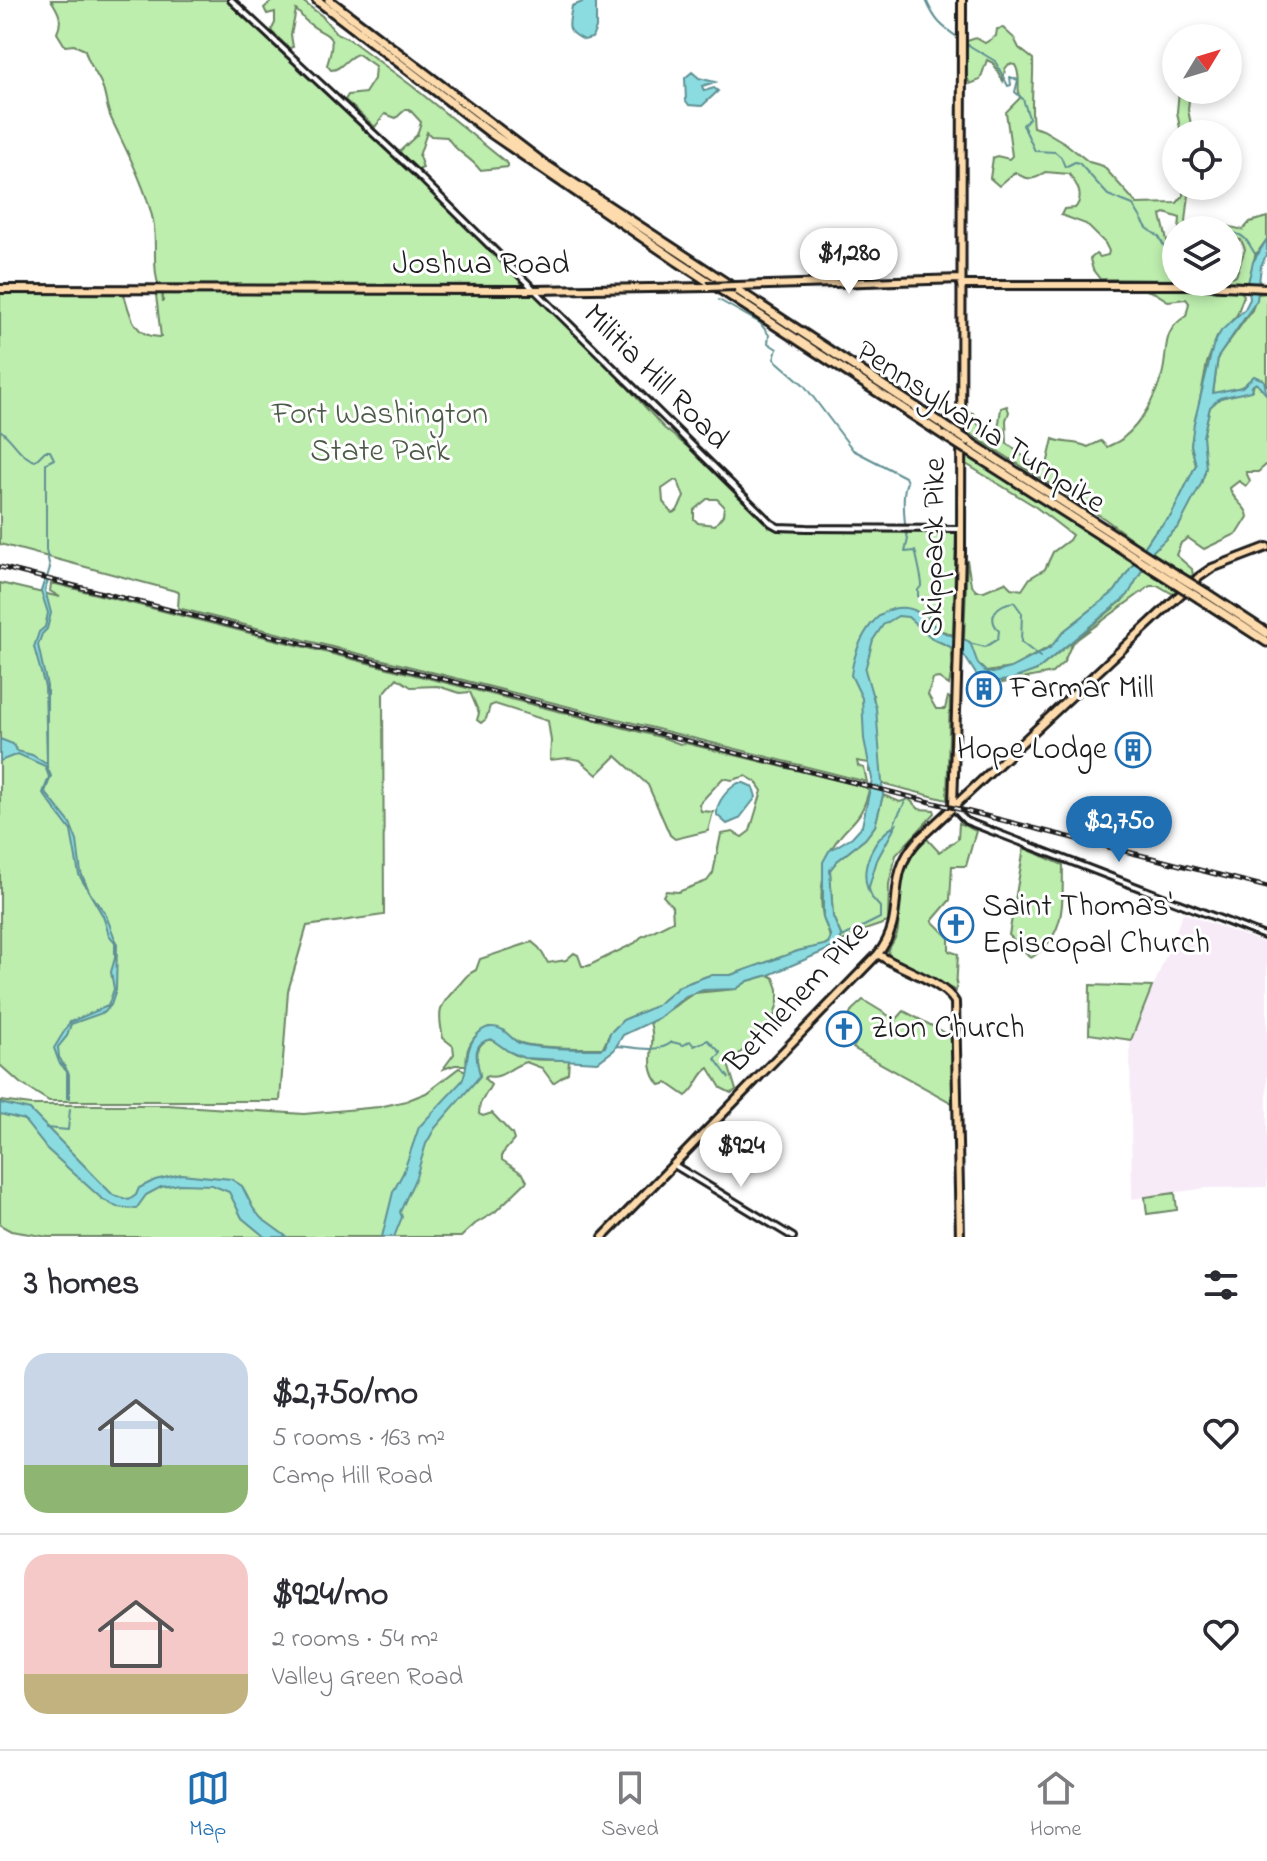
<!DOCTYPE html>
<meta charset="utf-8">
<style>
body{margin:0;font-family:"Indie Flower",sans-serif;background:#f7f7f7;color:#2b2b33;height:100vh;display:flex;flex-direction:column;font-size:30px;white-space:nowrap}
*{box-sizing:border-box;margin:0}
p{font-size:26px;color:#7c7c81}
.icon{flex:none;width:44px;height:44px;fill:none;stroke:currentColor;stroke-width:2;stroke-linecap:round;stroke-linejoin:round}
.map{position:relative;height:1237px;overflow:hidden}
.drawer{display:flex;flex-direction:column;background:#fff;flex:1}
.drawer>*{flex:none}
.needle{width:52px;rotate:52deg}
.tools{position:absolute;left:1162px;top:24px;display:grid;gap:16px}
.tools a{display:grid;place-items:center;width:80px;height:80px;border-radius:50%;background:#fff;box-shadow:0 4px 12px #0003;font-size:40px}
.price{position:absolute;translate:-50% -68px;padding:0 18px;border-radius:28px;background:#fff;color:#222;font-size:26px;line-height:52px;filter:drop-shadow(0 2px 4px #0008)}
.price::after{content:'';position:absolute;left:50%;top:48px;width:24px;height:18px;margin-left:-12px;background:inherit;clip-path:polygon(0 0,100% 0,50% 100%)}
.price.current{background:#1f6fb2;color:#fff}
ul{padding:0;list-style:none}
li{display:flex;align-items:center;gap:24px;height:200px;padding:0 24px}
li+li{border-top:2px solid #e1e1e2}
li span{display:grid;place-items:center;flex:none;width:224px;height:160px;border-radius:24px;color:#555}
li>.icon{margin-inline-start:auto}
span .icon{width:96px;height:96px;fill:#fffc;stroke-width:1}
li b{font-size:34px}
h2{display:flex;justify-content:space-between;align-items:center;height:96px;padding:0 24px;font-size:34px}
.tabs{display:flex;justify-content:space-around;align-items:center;height:112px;border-top:2px solid #e1e1e2;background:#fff;font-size:22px;color:#7c7c81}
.tabs a{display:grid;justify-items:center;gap:4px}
.tabs .current{color:#1f6fb2}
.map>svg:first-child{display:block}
.built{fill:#f7ebf8}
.green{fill:#bdeeae;stroke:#6c8565;stroke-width:2;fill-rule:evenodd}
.water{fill:#8bdce1;stroke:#5f8f92;stroke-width:2}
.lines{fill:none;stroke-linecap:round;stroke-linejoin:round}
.stream{stroke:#5f8f92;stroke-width:2}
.minor-casing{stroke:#1c1c1c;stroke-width:10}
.major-casing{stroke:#1c1c1c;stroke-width:12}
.highway-casing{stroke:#1c1c1c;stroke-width:13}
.minor{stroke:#fff;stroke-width:4}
.major{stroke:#fedbac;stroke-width:6}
.highway{stroke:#fedbac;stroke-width:7}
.rail-casing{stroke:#1c1c1c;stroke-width:5}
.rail{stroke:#fff;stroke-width:2;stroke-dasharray:6;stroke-linecap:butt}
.major-bridge-casing{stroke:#1c1c1c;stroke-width:12;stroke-linecap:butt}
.highway-bridge-casing{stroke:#1c1c1c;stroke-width:13;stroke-linecap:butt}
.major-bridge{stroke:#fedbac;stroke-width:6}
.highway-bridge{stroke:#fedbac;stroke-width:7}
.labels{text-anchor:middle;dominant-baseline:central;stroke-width:6;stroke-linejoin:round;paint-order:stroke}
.street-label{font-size:32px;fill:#1c1c1c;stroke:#fff}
.park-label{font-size:32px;fill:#4c5b48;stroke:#fff}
.poi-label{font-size:32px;fill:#1c1c1c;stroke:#fff;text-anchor:start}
</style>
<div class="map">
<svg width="1267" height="1237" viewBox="0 0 1267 1237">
<rect width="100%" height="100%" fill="#fff"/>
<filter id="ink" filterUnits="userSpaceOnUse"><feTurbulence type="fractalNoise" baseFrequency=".0125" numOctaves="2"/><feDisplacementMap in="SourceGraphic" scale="16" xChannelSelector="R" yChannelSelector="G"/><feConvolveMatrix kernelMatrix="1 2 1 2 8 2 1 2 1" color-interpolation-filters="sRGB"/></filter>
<g filter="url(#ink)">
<path class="built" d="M1183,913L1267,944V1187L1206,1188L1132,1199L1130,1045Z"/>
<path class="green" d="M51,0H228L416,177L621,380L664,428L689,448L769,527L778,531H956L953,635L913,620L933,639L951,647L953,664L949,685L939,678L933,679L928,695L936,709H945L948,697L950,698L947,800L881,783L873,694L878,774L869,772V763L857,761L858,766L864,768L867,782L178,608L179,592L0,544V294H124C130,315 134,338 161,337L156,295L158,292L162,294L163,302V292C150,279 158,240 153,220C145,185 126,150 111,118C106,107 106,95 101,83C95,71 88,63 85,50L74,45L65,46L57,33C63,20 59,12 51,0ZM675,480L678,481L684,497L677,511L672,513L663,502L662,489ZM707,499H717L724,506L723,515L715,525L698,523L694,519V510Z
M273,0H301L322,16L336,33L349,39L412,86L508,164V167L480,170C469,155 457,154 447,137L431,136L427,132L419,156L423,168L418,170L399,152L417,135L421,122L409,109H406L396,118L385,114L375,127L345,100L348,95L365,93L374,79L375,66L358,54C347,56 342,70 331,70L327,65C339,28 326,40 305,20C302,17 300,13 296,10L291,35L293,47L289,48L271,31L275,23V12L267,14L264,8Z
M1003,28L1014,38L1019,48L1033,59C1034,82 1030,105 1033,127L1043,130L1065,143L1089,162L1103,166L1137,204L1177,203L1183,196V186H1190L1185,230H1179L1180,218L1165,213L1161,215L1169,249L1176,252V280L1100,279L1093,270L1090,259L1096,254L1100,257L1108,255L1109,251L1105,243L1086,224L1061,215L1064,209L1075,208C1085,197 1077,184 1069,174L1045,172C1035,181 1025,180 1015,172L999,186L990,178L993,158L997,156L1009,159L1012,156L1006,112L1020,98C1016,87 1022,77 1015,65L1009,64L1005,69L1003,81L993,63L987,60L980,80L970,84L966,75L967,41L976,38L985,43L996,36L997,29Z
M1179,90H1190L1188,110L1193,134H1181L1177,112Z
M1267,217V239L1255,256L1248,283L1219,282H1228V277L1236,276L1245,249L1241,240L1228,238V230H1222L1227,226L1243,230L1250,222Z
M1169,287L1240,291L1244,295L1237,315L1217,337L1207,363L1191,445L1196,465L1171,516L1154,533L1115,591L1064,631L1055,644L1011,668L986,672L978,664L964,639L967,560L971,584L976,591H984L1005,582L1011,588L1022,590L1030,578L1045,569L1053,552L1069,540L1072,535L1033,505L966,464V455L1123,555L1133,540L1105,519L966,431V412L973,413C978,425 980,432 995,434L998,430L1001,408L1007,406L1009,412L1006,420L1007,443C1017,452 1028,460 1039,467L1047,465L1053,439C1064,444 1076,441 1088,447L1101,441L1107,447C1112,444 1119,442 1123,438C1142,423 1155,397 1162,375C1169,350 1160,332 1186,316L1189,303L1186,299L1168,301L1155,293L1143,289Z
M1267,293V386L1264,380L1259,378L1239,388L1213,394L1218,357L1252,310L1258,294Z
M1259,383L1267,395V464L1258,472H1246L1250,481L1246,486L1239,481L1230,488C1232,501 1247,505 1248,517L1238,533L1204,549L1188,538L1181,543L1176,555L1192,569L1193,576H1189L1152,552L1179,526L1205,473L1203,436L1210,407L1220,398L1252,390L1254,384Z
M1143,569L1175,590V592L1171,593L1159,586H1150L1072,643L1064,662L1052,673L1002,683L1001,681L1037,670L1122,601Z
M0,583L60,597L50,591L51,584H56L664,738L680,744L685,743L865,787L869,790C860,826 848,821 832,848C823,862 819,900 823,917C825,925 830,931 830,941L823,946L798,951L731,975H710L680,986L656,1006L623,1020L610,1033L603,1048C583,1048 540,1049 521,1043C508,1039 504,1028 489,1027C474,1033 464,1049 467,1065H455L443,1069L454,1054L453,1046L443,1038C437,1010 439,1007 457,987C466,978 464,976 476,970L480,959L532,942L539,948L548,963L566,960L574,953L578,955L582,966H588L635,943L641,937L673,921L672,906L663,896L666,891L678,892L707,881L713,873L721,834L733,832L742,837L750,831L762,791L756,782L746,776L732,780L723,778L699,804L701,811L713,812L708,831L675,839L670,835L648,785L616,756L597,775L580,760L568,758L550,760L551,741L548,721L495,704L490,706L486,719L481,723L477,720L479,713L470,692L460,693L437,686L411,687L397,678L383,694L384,915L307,926L288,991L280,1101H49L20,1083L0,1065Z
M883,795L900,802L909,799L919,809L934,810L935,813L896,855L889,884L888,922L862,931L841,942V935L833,917L830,870L837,861L865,839L875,826Z
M959,823L976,831L966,866H952L950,900L932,921L949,938V951L958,954L956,991L888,957C887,947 894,943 897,934C899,928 898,920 899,915C901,884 902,860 927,839L939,852L958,839Z
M1024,848L1063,865C1062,903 1067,935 1031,958L1009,935Z
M769,975L774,978L778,989V1002L774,1017L751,1043L728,1064L736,1090L731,1093L721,1088L709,1068C699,1073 697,1089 686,1096L667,1083L660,1085C642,1064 658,1044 650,1023L694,993L736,989L748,981Z
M1090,985L1152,987L1131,1040L1089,1034Z
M863,1000L896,1020L904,1011L955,1038L954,1104L853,1048L857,1041L849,1036L856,1024L849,1017L852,1010Z
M487,1039C497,1040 501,1047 510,1052C526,1062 550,1060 569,1059L568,1073L553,1083L542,1068L526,1062C510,1066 503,1080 486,1076L485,1079L491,1085L480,1104L479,1114L483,1116L492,1113L512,1134L514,1140L502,1154V1160L523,1174L527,1181L495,1212L475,1224L461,1237H48L11,1231L0,1225V1101L31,1105H167L304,1114L379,1107L406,1101L426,1093L459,1068L471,1073L459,1099L480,1076C478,1061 470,1052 487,1039Z
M1175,1193L1177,1210L1147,1214L1145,1197Z"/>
<path class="water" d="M588,0H596V28L592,38L584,40C564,30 569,26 572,6Z
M692,72L699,78L715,82L702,86L704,91L714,88L718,91L702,106L689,105L686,101L685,78Z
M1267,239V253L1261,266L1257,300L1218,357L1213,393L1242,387L1254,376L1264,380L1267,395L1256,383L1252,386L1251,391L1220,398L1210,407L1203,436L1206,468L1201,484L1179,526L1152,552L1128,595L1037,670L1010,680L988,682L976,674L962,652L933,639L908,617L898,616L883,625L873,640L865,670L876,708L883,795L875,826L865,839L837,861L830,870L833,917L841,935L839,945L769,975L748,981L736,989L703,990L686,996L659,1018L623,1035L614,1050L598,1062L524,1058L508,1051L491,1039C469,1044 478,1062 480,1076L435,1128L426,1144L416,1177L400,1212L402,1217L394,1237H382L393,1192L403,1173L419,1127L462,1081C469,1067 464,1054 473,1040C478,1033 484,1026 493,1027C505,1027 509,1038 519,1043C535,1049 582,1049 600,1049L605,1047L610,1033L623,1020L656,1006L680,986L710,975H731L798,951L828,944L831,937L823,918V862L829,851L852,837L862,826L872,779L864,739L862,698L851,675C854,647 874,600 911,609C922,612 932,625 941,631C951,637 961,637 970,642L978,664L986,672L993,673L1011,668L1050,648L1064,631L1115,591L1154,533L1171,516L1196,465L1191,445L1194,423L1213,346L1221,331L1245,309L1250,299L1248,283L1253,262Z
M45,579L48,581L45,590L51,613L47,629L42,634L38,645L47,686V767L51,776L45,792L70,823L77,841L81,873L90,893L105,913L117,944L116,990L111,1005L105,1012L71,1024L67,1036L58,1047L59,1057L69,1074V1098H67V1072L59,1062L54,1048L70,1022L108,1006L114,989L111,972L115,958V942L109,935L103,916L79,875L71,831L43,793L49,777L45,766L18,754L0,761V739L13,744L17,751L32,755L45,763L47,761L45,687L34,647L39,632L45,627L48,613L41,591Z
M738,783H744L753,787L756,797L739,819L727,824L717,815C716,802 727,790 738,783Z
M896,825L877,860L868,890C859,866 875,836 896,825Z
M0,1103L30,1110L113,1195L129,1200L136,1195L139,1188L155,1180L181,1174L231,1179L242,1186L253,1208L261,1218L287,1237H265L242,1218L229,1192L212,1185L180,1184L161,1187L146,1195L136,1209L117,1207L102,1199L47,1149L24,1120L0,1114Z"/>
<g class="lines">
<path class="stream" d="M926,0C935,21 941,26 960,39
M965,43L995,61L1008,86L1011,85L1010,77L1018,80L1015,92L1023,99L1029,118L1023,125L1035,151L1055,152L1061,157L1065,167L1075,162L1079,163L1108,195L1133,205L1147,228L1159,237L1168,253L1176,256
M1228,232C1245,234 1247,240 1255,254
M719,300L760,323L769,335L768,343L777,349L774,359L804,385L853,450L905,477L907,482C902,492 904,511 905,524
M0,430C13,439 20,457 35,461L45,451H50L54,459L46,463V550L50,568L47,577
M906,531L908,539L905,552L915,551C916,553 922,580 922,585L918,590V596L931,610L926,623
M969,643L985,647L998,639L999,631C986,616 997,604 1014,602L1022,613L1021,642L1040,657
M894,826C895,817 903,809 906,799
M840,938L880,918V907L872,898L869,889
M617,1046C635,1047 658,1054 672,1042L684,1045L690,1041L694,1046L708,1040L721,1053L715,1059L729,1078
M46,1128L68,1130L70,1109"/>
<g class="minor-casing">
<path id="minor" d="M231,0L418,175L771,523L778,527L807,528L960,529
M953,807L966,821L1267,937
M674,1165L793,1237"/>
</g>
<g class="major-casing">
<path id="major" d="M961,285H1200L1267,288
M736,286L961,279
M0,289L534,290L707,287
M953,806L961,553L962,0
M878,954C899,969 943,981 955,1002L960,1237
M603,1237L878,954C910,913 881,879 919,839L1199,577L1212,568L1267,547"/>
</g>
<g class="highway-casing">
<path id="highway" d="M317,0L492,134L677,261L945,436
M329,0L543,163L945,426
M968,441L1180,577
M967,450L1174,582
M1206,593L1267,633
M1199,598L1267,642"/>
</g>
<use href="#minor" class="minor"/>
<use href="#major" class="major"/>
<use href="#highway" class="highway"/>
<g class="rail-casing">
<path id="rail" d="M0,567L1267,887"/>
</g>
<use href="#rail" class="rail"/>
<g class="major-bridge-casing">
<path id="major-bridge" d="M707,287L736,286"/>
</g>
<g class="highway-bridge-casing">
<path id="highway-bridge" d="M945,426L968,441
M945,436L967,450
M1180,577L1206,593
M1174,582L1199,598"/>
</g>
<use href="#major-bridge" class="major-bridge"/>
<use href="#highway-bridge" class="highway-bridge"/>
</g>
</g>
<defs>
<g id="building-ring" transform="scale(1.8)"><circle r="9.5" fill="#fff" stroke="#1f6fb2" stroke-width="1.5"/><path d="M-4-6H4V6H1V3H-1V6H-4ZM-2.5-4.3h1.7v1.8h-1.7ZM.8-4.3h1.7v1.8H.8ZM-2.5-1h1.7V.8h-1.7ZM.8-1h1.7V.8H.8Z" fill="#1f6fb2"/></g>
<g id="church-ring" transform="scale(1.8)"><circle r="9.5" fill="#fff" stroke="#1f6fb2" stroke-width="1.5"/><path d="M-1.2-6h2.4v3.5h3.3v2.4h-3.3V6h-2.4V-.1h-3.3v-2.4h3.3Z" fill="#1f6fb2"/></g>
</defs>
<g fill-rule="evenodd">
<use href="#building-ring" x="984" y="689"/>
<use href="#building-ring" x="1133" y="750"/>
<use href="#church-ring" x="956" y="925"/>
<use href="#church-ring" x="844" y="1029"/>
</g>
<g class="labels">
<g class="street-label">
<text x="481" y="265">Joshua Road</text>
<text transform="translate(655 378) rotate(45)">Militia Hill Road</text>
<text transform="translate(980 428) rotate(33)">Pennsylvania Turnpike</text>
<text transform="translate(935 547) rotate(-89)">Skippack Pike</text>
<text transform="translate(798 998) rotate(-47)">Bethlehem Pike</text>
</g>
<g class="park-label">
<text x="380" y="415">Fort Washington<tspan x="380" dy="37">State Park</tspan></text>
</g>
<g class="poi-label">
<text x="1010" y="689">Farmar Mill</text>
<text x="1107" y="750" text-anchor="end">Hope Lodge</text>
<text x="982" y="907">Saint Thomas'<tspan x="982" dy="37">Episcopal Church</tspan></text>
<text x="870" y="1029">Zion Church</text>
</g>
</g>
</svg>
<div class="tools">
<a><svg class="needle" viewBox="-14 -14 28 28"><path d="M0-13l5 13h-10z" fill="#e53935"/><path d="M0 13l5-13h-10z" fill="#7c7c81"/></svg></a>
<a><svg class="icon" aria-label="locate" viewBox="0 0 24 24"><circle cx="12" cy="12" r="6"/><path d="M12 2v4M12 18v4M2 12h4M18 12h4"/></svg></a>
<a><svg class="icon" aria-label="layers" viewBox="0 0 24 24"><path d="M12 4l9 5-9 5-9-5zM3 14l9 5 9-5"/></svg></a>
</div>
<b class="price" style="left:849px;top:296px">$1,280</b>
<b class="price current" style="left:1119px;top:864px">$2,750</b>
<b class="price" style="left:741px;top:1189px">$924</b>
</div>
<section class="drawer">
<h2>3 homes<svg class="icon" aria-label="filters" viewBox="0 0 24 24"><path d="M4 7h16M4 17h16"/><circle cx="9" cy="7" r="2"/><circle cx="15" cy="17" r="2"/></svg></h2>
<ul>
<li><span style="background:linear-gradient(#c9d6e8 70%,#8fb573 0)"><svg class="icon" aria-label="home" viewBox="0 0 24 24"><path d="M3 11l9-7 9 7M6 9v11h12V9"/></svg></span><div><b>$2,750/mo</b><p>5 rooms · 163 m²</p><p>Camp Hill Road</p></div><svg class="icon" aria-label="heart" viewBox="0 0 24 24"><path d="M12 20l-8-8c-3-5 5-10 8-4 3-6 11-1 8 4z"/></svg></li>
<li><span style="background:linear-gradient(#f6c9c9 75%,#c2b280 0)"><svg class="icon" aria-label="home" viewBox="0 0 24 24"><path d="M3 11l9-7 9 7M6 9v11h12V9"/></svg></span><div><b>$924/mo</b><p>2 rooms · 54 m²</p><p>Valley Green Road</p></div><svg class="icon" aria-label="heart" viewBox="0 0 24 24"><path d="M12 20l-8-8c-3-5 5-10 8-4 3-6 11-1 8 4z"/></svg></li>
</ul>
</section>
<nav class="tabs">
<a class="current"><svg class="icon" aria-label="map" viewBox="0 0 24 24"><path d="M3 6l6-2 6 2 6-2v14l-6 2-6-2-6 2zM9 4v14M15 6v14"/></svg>Map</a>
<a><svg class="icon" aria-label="saved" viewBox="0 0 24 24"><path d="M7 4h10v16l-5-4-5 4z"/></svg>Saved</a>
<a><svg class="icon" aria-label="home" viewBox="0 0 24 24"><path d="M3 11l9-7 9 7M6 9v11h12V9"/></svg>Home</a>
</nav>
